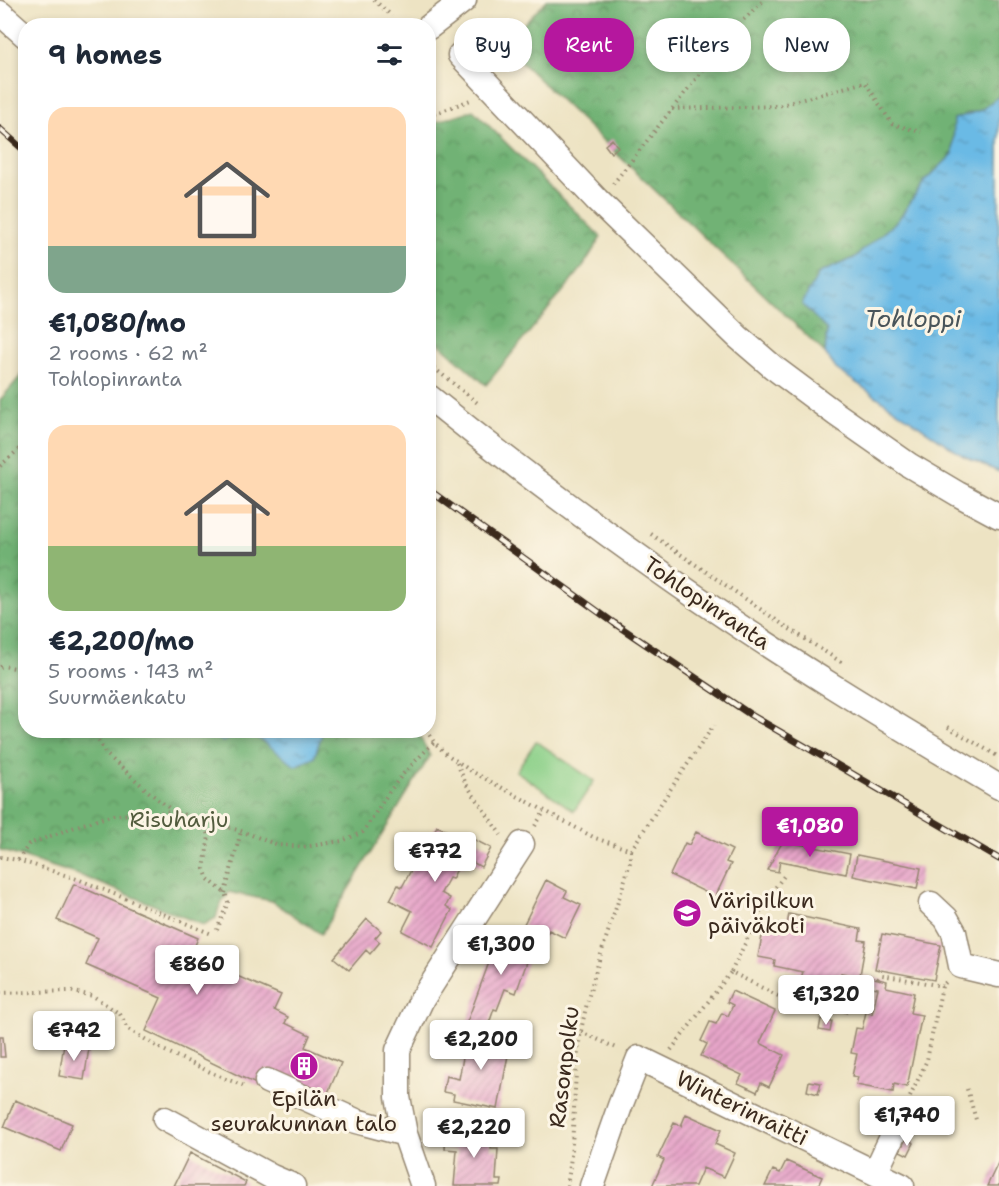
<!DOCTYPE html>
<meta charset="utf-8">
<style>
body{margin:0;font-family:"Shantell Sans",sans-serif;background:#f6f6f7;color:#1f2937;height:100vh;display:flex;flex-direction:column;font-size:22px;white-space:nowrap}
*{box-sizing:border-box;margin:0}
p{font-size:20px;color:#747a83}
.icon{flex:none;width:33px;height:33px;fill:none;stroke:currentColor;stroke-width:2;stroke-linecap:round;stroke-linejoin:round}
.map{position:relative;flex:1;overflow:hidden}
.panel{position:absolute;left:18px;top:18px;width:418px;height:720px;display:flex;flex-direction:column;background:#fff;border-radius:24px;box-shadow:0 3px 9px #0003}
.panel>*{flex:none}
.hud{position:absolute;left:454px;top:18px;width:454px;height:54px;display:flex;gap:12px}
.price{position:absolute;translate:-50% -51px;padding:0 14px;border-radius:6px;background:#fff;color:#222;font-size:20px;line-height:39px;filter:drop-shadow(0 2px 3px #0008)}
.price::after{content:'';position:absolute;left:50%;top:36px;width:18px;height:14px;margin-left:-9px;background:inherit;clip-path:polygon(0 0,100% 0,50% 100%)}
.price.selected{background:#b5179e;color:#fff}
ul{padding:0;list-style:none}
li{display:grid;align-content:center;gap:12px;height:318px;padding:0 30px}
li span{display:grid;place-items:center;height:186px;border-radius:18px;color:#555}
li>.icon{margin-inline-start:auto}
span .icon{width:108px;height:108px;fill:#fffc;stroke-width:1}
li b{font-size:26px}
h2{display:flex;justify-content:space-between;align-items:center;height:72px;padding:0 30px;font-size:26px}
.pill{padding:0 21px;border-radius:24px;background:#fff;box-shadow:0 3px 9px #0003;font-size:21px;line-height:54px}
.pill.selected{background:#b5179e;color:#fff}
.map>svg:first-child{display:block}
.forest{fill:url(#forest-crowns);stroke:#566e4a;stroke-width:1.5}
.garden{fill:#8cd089;stroke:#647d54;stroke-width:1.5}
.water{fill:url(#water-ripples);stroke:#537282;stroke-width:1.5}
.building{fill:url(#building-hatch)}
.lines{fill:none;stroke-linecap:round;stroke-linejoin:round}
.minor-casing{stroke:#948670;stroke-width:27}
.path{stroke:#948670;stroke-width:4;stroke-dasharray:1.5 4.5;stroke-linecap:butt}
.minor{stroke:#fff;stroke-width:24}
.rail-casing{stroke:#3b2a1e;stroke-width:7}
.rail{stroke:#fcf5e5;stroke-width:4.5;stroke-dasharray:14;stroke-linecap:butt}
.labels{text-anchor:middle;dominant-baseline:central;stroke-width:6;stroke-linejoin:round;paint-order:stroke}
.street-label{font-size:22px;fill:#3b2a1e;stroke:#fcf5e5}
.park-label{font-size:22px;fill:#535c3e;stroke:#fcf5e5}
.poi-label{font-size:22px;fill:#3b2a1e;stroke:#fcf5e5;text-anchor:start}
.water-label{font-size:24px;font-style:italic;fill:#49555a;stroke:#fcf5e5}
</style>
<div class="map">
<svg width="999" height="1186" viewBox="0 0 999 1186">
<defs>
<pattern id="forest-crowns" width="20" height="18" patternUnits="userSpaceOnUse" patternTransform="scale(1.5)"><rect width="20" height="18" fill="#71b275"/><path d="M2 6a3 3 0 1 1 6 0M12 15a3 3 0 1 1 6 0" fill="none" stroke="#5e915f"/></pattern>
<pattern id="water-ripples" width="26" height="14" patternUnits="userSpaceOnUse" patternTransform="scale(1.5)"><rect width="26" height="14" fill="#6bbae5"/><path d="M2 4q2-2 4 0t4 0M15 11q2-2 4 0t4 0" fill="none" stroke="#5997b9"/></pattern>
<pattern id="building-hatch" width="6" height="6" patternUnits="userSpaceOnUse" patternTransform="scale(1.5)"><rect width="6" height="6" fill="#e7a5c9"/><path d="M-1 1l2-2M0 6l6-6M5 7l2-2" fill="none" stroke="#bc87a3"/></pattern>
</defs>
<rect width="100%" height="100%" fill="#fcf5e5"/>
<filter id="ink" filterUnits="userSpaceOnUse"><feTurbulence type="fractalNoise" baseFrequency=".0167" numOctaves="2"/><feDisplacementMap in="SourceGraphic" scale="12" xChannelSelector="R" yChannelSelector="G"/><feConvolveMatrix kernelMatrix="1 2 1 2 8 2 1 2 1" color-interpolation-filters="sRGB"/></filter>
<filter id="wash" filterUnits="userSpaceOnUse"><feTurbulence type="fractalNoise" baseFrequency=".008" numOctaves="4" result="noise"/><feDisplacementMap in="SourceGraphic" scale="24" xChannelSelector="R" yChannelSelector="G"/><feGaussianBlur stdDeviation="1.35" result="paint"/><feColorMatrix in="noise" values="0 0 0 0 0 0 0 0 0 0 0 0 0 0 0 0 0 1.4 0 .05"/><feComposite in="paint" operator="in"/></filter>
<g filter="url(#wash)">
<rect width="100%" height="100%" fill="#ede3c3"/>
<path class="forest" d="M547,0H999V96L981,110L954,119L953,154L924,182L898,220L854,258L819,273L827,330L825,353L503,45Z
M473,110L601,237L582,268L486,385L429,335V124Z
M25,371L26,730L204,731L223,742L243,731H246L267,744L314,758L323,731H417L430,756L321,934L272,901L229,892L219,907L216,918L203,925L82,876L0,850V400Z"/>
<path class="garden" d="M536,741L594,781L574,811L516,771Z"/>
<path class="water" d="M999,96V472L962,455L836,369L825,353L827,330L802,304L819,273L854,258L898,220L924,182L953,154L954,119L981,110Z
M204,731H243L223,742Z
M246,731H323L314,758L295,766L267,744Z"/>
<g id="blocks">
<path class="building" d="M612,139L618,147L611,153L605,145Z
M437,826L461,838L463,834L491,848L481,867L467,859L463,867L459,865L452,879L449,878L441,893L450,898L446,906L452,910L433,947L402,931L412,911L390,900L398,885L402,887L416,861L418,862Z
M696,832L732,850L726,862L731,864L715,897L670,875L685,843L689,845Z
M783,841L850,854L846,874L780,861L778,872L767,870Z
M857,855L921,868L917,889L853,876Z
M546,880L567,891L564,897L581,905L565,938L549,930L545,937L523,926Z
M74,884L198,938L188,963L213,974L216,967L281,995L274,1010L288,1017L285,1023L310,1035L305,1047L341,1063L327,1095L267,1069L260,1086L146,1031L161,998L86,965L98,938L57,920Z
M789,914L861,929L859,940L866,941L860,975L887,981L886,987L914,993L910,1013L922,1015L907,1087L894,1084L893,1092L856,1085L858,1077L852,1076L857,1054L851,1053L856,1028L862,1029L866,1012L872,1014L878,988L851,983L853,976L841,973L839,980L827,977L826,983L801,978L803,972L774,966L775,960L758,957L765,921L787,925Z
M367,919L381,931L375,938L380,942L370,954L366,950L349,970L334,958Z
M501,930L534,942L516,993L505,989L497,1010L494,1009L487,1029L467,1022Z
M882,934L941,945L934,980L875,969Z
M732,991L775,1011L760,1043L784,1055L769,1087L761,1083L757,1092L738,1083L742,1075L701,1056L707,1044L701,1041L710,1022L716,1024L722,1013L728,1016L733,1005L727,1002Z
M821,1019L832,1021L830,1032L819,1030Z
M468,1031L511,1039L498,1109L453,1100L454,1094L443,1092L446,1076L459,1079Z
M0,1037H3L5,1057H0Z
M64,1044L89,1048L84,1080L59,1076Z
M809,1081L821,1083L818,1094L807,1091Z
M15,1100L72,1124L61,1151L4,1127Z
M686,1114L721,1130L715,1144L735,1153L724,1177L703,1168L695,1186H652L664,1160L658,1157L674,1123L681,1126Z
M446,1131L492,1135L491,1149H498L496,1180H502L501,1186H454L457,1150L445,1149Z
M906,1139L914,1143L908,1155L900,1151Z
M190,1153L246,1182L244,1186H174Z
M786,1161L822,1177L818,1186H765L773,1170L780,1173Z
M999,1161V1186H987Z"/>
</g>
</g>
<g filter="url(#ink)">
<use href="#blocks" fill-opacity="0" stroke="#948670" stroke-width="1.5"/>
<g class="lines">
<g class="minor-casing">
<path id="minor" d="M0,13L26,36
M429,27L464,0
M460,55L597,200L738,337L773,367L836,414L909,465L958,494L999,516
M429,397C509,462 592,524 676,583C780,656 890,722 999,787
M931,904L946,918L954,932L961,966L999,975
M267,1081L356,1121L405,1134
M165,1119L272,1177L293,1186
M875,1173L902,1116
M423,1186L405,1134L398,1097V1050L421,1001L522,844
M592,1186L620,1106L639,1058L902,1186"/>
</g>
<path class="path" d="M374,0L392,16
M672,109L778,106L865,82L892,124L921,132
M429,116L473,99
M613,184L739,24L764,0
M429,364L480,405
M0,466L26,443
M651,534L782,624L844,664
M0,667L3,666L26,670
M948,727L999,757
M93,730L105,753L149,792L174,812L241,831L278,845L304,847L342,841L363,832L389,792L403,774L434,742
M426,730L434,742L445,753L471,771L595,838L631,850
M457,763L466,784L501,835
M205,821L209,836L204,869L208,879L225,893L228,902L217,930
M535,826L544,812
M631,850L666,796L714,725
M0,857L18,860L80,880L212,934
M18,860L29,844L83,824L114,815L174,812
M225,893L241,831
M731,972L768,897L784,876
M878,979L882,975L942,986
M0,993L69,991L93,996L120,1014L128,1029L163,1050L221,1077L247,1087
M845,1013L850,998L864,993L870,987
M581,1032L619,1049
M671,1050L731,972L792,1003
M967,1089L977,1123
M910,1097L927,1060L942,986L946,982
M567,1186C576,1135 572,1082 581,1031C592,972 615,916 631,859V850"/>
<use href="#minor" class="minor"/>
<g class="rail-casing">
<path id="rail" d="M0,129L26,152
M429,490L614,623L751,715L999,859"/>
</g>
<use href="#rail" class="rail"/>
</g>
</g>
<defs>
<g id="school-disc" transform="scale(1.5)"><circle r="9.5" fill="#b5179e" stroke="#fcf5e5"/><path d="M0-5L7-2L0 1L-7-2ZM-4 1L0 2.5L4 1V4Q0 6-4 4Z" fill="#fff"/></g>
<g id="building-disc" transform="scale(1.5)"><circle r="9.5" fill="#b5179e" stroke="#fcf5e5"/><path d="M-4-6H4V6H1V3H-1V6H-4ZM-2.5-4.3h1.7v1.8h-1.7ZM.8-4.3h1.7v1.8H.8ZM-2.5-1h1.7V.8h-1.7ZM.8-1h1.7V.8H.8Z" fill="#fff"/></g>
</defs>
<g fill-rule="evenodd">
<use href="#school-disc" x="687" y="913"/>
<use href="#building-disc" x="304" y="1066"/>
</g>
<g class="labels">
<g class="street-label">
<text transform="translate(707 603) rotate(34)">Tohlopinranta</text>
<text transform="translate(564 1067) rotate(-83)">Rasonpolku</text>
<text transform="translate(742 1108) rotate(26)">Winterinraitti</text>
</g>
<g class="park-label">
<text x="179" y="819">Risuharju</text>
</g>
<g class="poi-label">
<text x="708" y="900">Väripilkun<tspan x="708" dy="25">päiväkoti</tspan></text>
<text x="304" y="1098" text-anchor="middle">Epilän<tspan x="304" dy="25">seurakunnan talo</tspan></text>
</g>
<g class="water-label">
<text x="913" y="319">Tohloppi</text>
</g>
</g>
</svg>
<b class="price selected" style="left:810px;top:858px">€1,080</b>
<b class="price" style="left:435px;top:883px">€772</b>
<b class="price" style="left:501px;top:976px">€1,300</b>
<b class="price" style="left:197px;top:996px">€860</b>
<b class="price" style="left:826px;top:1026px">€1,320</b>
<b class="price" style="left:74px;top:1062px">€742</b>
<b class="price" style="left:481px;top:1071px">€2,200</b>
<b class="price" style="left:907px;top:1147px">€1,740</b>
<b class="price" style="left:474px;top:1159px">€2,220</b>
<div class="hud">
<a class="pill">Buy</a>
<a class="pill selected">Rent</a>
<a class="pill">Filters</a>
<a class="pill">New</a>
</div>
<section class="panel">
<h2>9 homes<svg class="icon" aria-label="filters" viewBox="0 0 24 24"><path d="M4 7h16M4 17h16"/><circle cx="9" cy="7" r="2"/><circle cx="15" cy="17" r="2"/></svg></h2>
<ul>
<li><span style="background:linear-gradient(#ffd9b3 75%,#7fa58c 0)"><svg class="icon" aria-label="home" viewBox="0 0 24 24"><path d="M3 11l9-7 9 7M6 9v11h12V9"/></svg></span><div><b>€1,080/mo</b><p>2 rooms · 62 m²</p><p>Tohlopinranta</p></div></li>
<li><span style="background:linear-gradient(#ffd9b3 65%,#8fb573 0)"><svg class="icon" aria-label="home" viewBox="0 0 24 24"><path d="M3 11l9-7 9 7M6 9v11h12V9"/></svg></span><div><b>€2,200/mo</b><p>5 rooms · 143 m²</p><p>Suurmäenkatu</p></div></li>
</ul>
</section>
</div>
